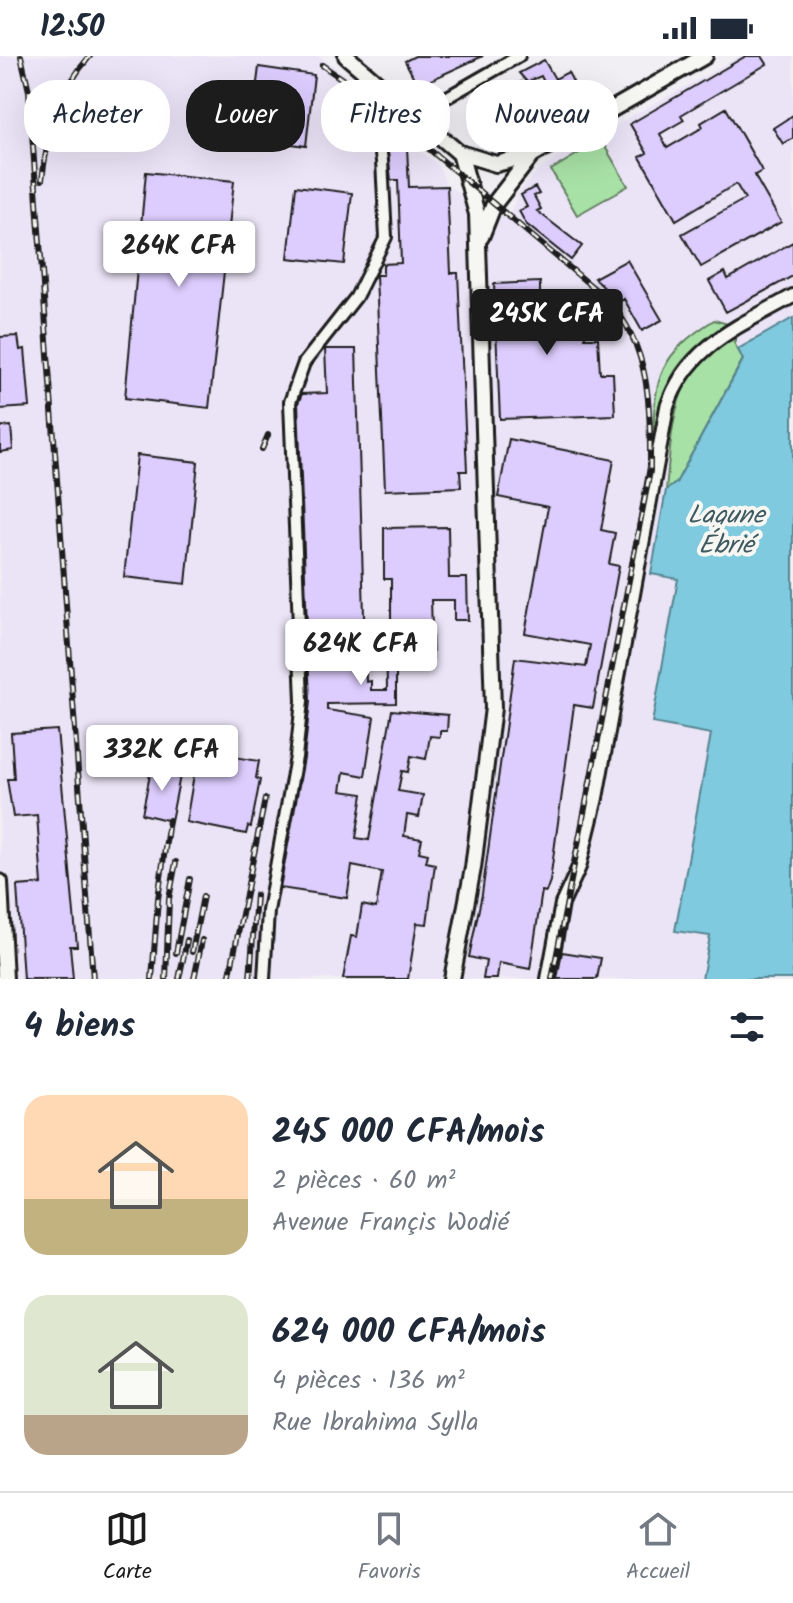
<!DOCTYPE html>
<html lang="fr">
<meta charset="utf-8">
<style>
body{margin:0;font-family:Kalam,sans-serif;background:#f6f6f7;color:#1f2937;height:100vh;display:flex;flex-direction:column;font-size:30px;white-space:nowrap}
*{box-sizing:border-box;margin:0}
p{font-size:26px;color:#747a83}
.icon{flex:none;width:44px;height:44px;fill:none;stroke:currentColor;stroke-width:2;stroke-linecap:round;stroke-linejoin:round}
.map{position:relative;height:923px;overflow:hidden}
.panel{display:flex;flex-direction:column;background:#fff;flex:1}
.panel>*{flex:none}
.hud{position:absolute;left:24px;top:24px;width:746px;height:72px;display:flex;gap:16px}
.price{position:absolute;translate:-50% -68px;padding:0 18px;border-radius:8px;background:#fff;color:#222;font-size:26px;line-height:52px;filter:drop-shadow(0 2px 4px #0008)}
.price::after{content:'';position:absolute;left:50%;top:48px;width:24px;height:18px;margin-left:-12px;background:inherit;clip-path:polygon(0 0,100% 0,50% 100%)}
.price.current{background:#1c1c1c;color:#fff}
ul{padding:0;list-style:none}
li{display:flex;align-items:center;gap:24px;height:200px;padding:0 24px}
li span{display:grid;place-items:center;flex:none;width:224px;height:160px;border-radius:24px;color:#555}
li>.icon{margin-inline-start:auto}
span .icon{width:96px;height:96px;fill:#fffc;stroke-width:1}
li b{font-size:34px}
h2{display:flex;justify-content:space-between;align-items:center;height:96px;padding:0 24px;font-size:34px}
.chip{padding:0 28px;border-radius:32px;background:#fff;box-shadow:0 8px 32px #0002;font-size:28px;line-height:72px}
.chip.current{background:#1c1c1c;color:#fff}
.status{display:flex;justify-content:space-between;align-items:center;height:56px;padding:0 40px;background:#fff;direction:ltr}
.status svg{height:22px;fill:currentColor}
.menu{display:flex;justify-content:space-around;align-items:center;height:112px;border-top:2px solid #e0e1e3;background:#fff;font-size:22px;color:#747a83}
.menu a{display:grid;justify-items:center;gap:4px}
.menu .current{color:#1c1c1c}
.map>svg:first-child{display:block}
.built{fill:#ebe4f7;fill-rule:evenodd}
.green{fill:#a8e1a6;stroke:#627e61;stroke-width:2}
.water{fill:#7fcade;stroke:#578490;stroke-width:2}
.building{fill:#ddcdfe;stroke:#1c1c1c;stroke-width:2}
.lines{fill:none;stroke-linecap:round;stroke-linejoin:round}
.minor-casing{stroke:#1c1c1c;stroke-width:16}
.tertiary-casing{stroke:#1c1c1c;stroke-width:18}
.secondary-casing{stroke:#1c1c1c;stroke-width:20}
.minor{stroke:#f6f6f2;stroke-width:10}
.tertiary{stroke:#f6f6f2;stroke-width:12}
.secondary{stroke:#f6f6f2;stroke-width:14}
.rail-casing{stroke:#1c1c1c;stroke-width:6}
.rail{stroke:#f6f6f2;stroke-width:3;stroke-dasharray:9;stroke-linecap:butt}
.labels{text-anchor:middle;dominant-baseline:central;stroke-width:8;stroke-linejoin:round;paint-order:stroke}
.water-label{font-size:26px;font-style:italic;fill:#3f5960;stroke:#f6f6f2}
</style>
<div class="status"><b>12:50</b><svg viewBox="0 0 49 12"><path d="M0 12V9h3v3zM5 12V6h3v6zM10 12V3h3v9zM15 12V0h3v12zM26 1h20v11H26zM47 4h2v5h-2z"/></svg></div>
<div class="map">
<svg width="793" height="923" viewBox="0 0 793 923">
<rect width="100%" height="100%" fill="#f1eef4"/>
<filter id="ink" filterUnits="userSpaceOnUse"><feTurbulence type="fractalNoise" baseFrequency=".0125" numOctaves="2"/><feDisplacementMap in="SourceGraphic" scale="16" xChannelSelector="R" yChannelSelector="G"/><feConvolveMatrix kernelMatrix="1 2 1 2 8 2 1 2 1" color-interpolation-filters="sRGB"/></filter>
<g filter="url(#ink)">
<path class="built" d="M0,0H319L352,25L346,31L407,86L438,108L447,130L508,164L517,139L534,118L560,100L740,0H793V262L738,293L651,517L678,523L652,667L711,677L676,875L710,879L702,923H0ZM727,268L691,293L675,313L667,328L654,377L664,310Z"/>
<path class="green" d="M601,84L628,130L577,159L551,114Z
M714,264L728,268C674,304 666,320 653,383C654,321 660,298 714,264Z
M736,282L734,287L743,303L676,427L666,434C672,378 671,303 736,282Z"/>
<path class="water" d="M793,262V923H702L710,880L675,875L711,678L652,667L678,523L651,518L666,434L676,427L743,304L738,293Z"/>
<path class="building" d="M415,0H483L418,30L405,5Z
M746,0H762L767,8L681,59L684,64L660,78L667,92L703,71L701,67L726,52L762,115L755,119L757,124L781,166L701,211L682,178L745,143L736,128L676,164L640,101L647,97L630,68Z
M544,4L555,23L568,16L577,34L553,45L541,20L527,26L519,17Z
M259,11L314,19L306,90L250,82Z
M521,26L541,62L531,67L529,62L520,67L503,36Z
M492,50L504,75L489,82L480,56Z
M793,59V82L783,88L773,72Z
M387,87H400V91H407L409,131L447,130L451,217H458L467,415H460L461,431L385,434L376,219H383V208L401,207L398,124H391Z
M146,116L234,125L209,352L125,342Z
M296,130L352,137L344,208L288,202Z
M535,131L539,138L534,140L541,153L537,155L582,190L571,204L526,168L519,155L527,151L521,139Z
M793,186V220L726,256L709,225L725,216L728,223Z
M627,204L662,264L642,275L624,243L619,246L594,222Z
M540,226V241L583,239L585,282H598L600,317H613L615,359L500,363L494,228Z
M18,280L20,294L25,293L30,351L0,353V281Z
M325,293H356L366,626L371,625V634H387L386,571H391V523H384V472L448,471L449,522H467L468,564H454V544H431L433,603L396,604V647L327,648V654L374,661L365,720L344,716L341,735L363,738L356,782L369,784L392,654L448,659L447,675H440V681L430,680L426,703L411,700L408,716L402,715L398,735L423,739L419,761L407,759L404,780L422,783L419,796L428,798L426,806L435,808L427,868L417,867L408,923H343L351,880L357,881L362,849L376,852L382,816L352,810L347,842L280,832L304,702L310,645L298,347L302,338L327,337Z
M11,370L13,394L0,396V371Z
M509,383L614,404L601,474L615,477L609,508L619,510L593,652L574,649L550,825L546,836L542,835L530,913L499,907L497,923H483L486,905L469,901L482,838L515,602L586,611L590,589L525,577L548,451L498,441Z
M137,399L198,406L186,528L124,521Z
M57,674L77,890H70L73,923H23L17,830L42,828L37,759L13,761L7,723H14L11,677Z
M198,695L259,705L256,722L260,724L251,771L248,770L246,778L186,766Z
M152,709L181,715L171,765L142,758Z
M562,896L601,902L597,923H557Z"/>
<g class="lines">
<g class="minor-casing">
<path id="minor" d="M416,59L519,0
M264,923L268,855L296,701L302,645L290,346L304,307L356,241L386,181L382,105L369,20"/>
</g>
<g class="tertiary-casing">
<path id="tertiary" d="M548,923L562,848L579,811L596,742L667,351C688,289 740,270 793,240"/>
</g>
<g class="secondary-casing">
<path id="secondary" d="M346,0L465,102
M460,97L496,108L532,99L705,0
M481,181L494,148L532,99
M0,826L5,923
M452,923L473,812L493,652L477,158L460,97"/>
</g>
<use href="#minor" class="minor"/>
<use href="#tertiary" class="tertiary"/>
<use href="#secondary" class="secondary"/>
<g class="rail-casing">
<path id="rail" d="M21,0L29,35L93,923
M322,9L365,39L609,245C652,294 650,353 650,415L552,923
M42,124C47,78 59,35 90,0
M262,393L268,379
M192,896L203,840
M176,897L190,823
M152,923L158,843L169,764
M166,923L169,843L176,806
M179,923L187,884
M194,923L202,884
M229,923L265,743
M250,923L256,839"/>
</g>
<use href="#rail" class="rail"/>
</g>
</g>
<g class="labels">
<g class="water-label">
<text x="726" y="460">Lagune<tspan x="726" dy="30">Ébrié</tspan></text>
</g>
</g>
</svg>
<b class="price" style="left:179px;top:233px">264K CFA</b>
<b class="price current" style="left:547px;top:301px">245K CFA</b>
<b class="price" style="left:361px;top:631px">624K CFA</b>
<b class="price" style="left:162px;top:737px">332K CFA</b>
<div class="hud">
<a class="chip">Acheter</a>
<a class="chip current">Louer</a>
<a class="chip">Filtres</a>
<a class="chip">Nouveau</a>
</div>
</div>
<section class="panel">
<h2>4 biens<svg class="icon" aria-label="filters" viewBox="0 0 24 24"><path d="M4 7h16M4 17h16"/><circle cx="9" cy="7" r="2"/><circle cx="15" cy="17" r="2"/></svg></h2>
<ul>
<li><span style="background:linear-gradient(#ffd9b3 65%,#c2b280 0)"><svg class="icon" aria-label="home" viewBox="0 0 24 24"><path d="M3 11l9-7 9 7M6 9v11h12V9"/></svg></span><div><b>245 000 CFA/mois</b><p>2 pièces · 60 m²</p><p>Avenue Françis Wodié</p></div></li>
<li><span style="background:linear-gradient(#dfe7d0 75%,#b9a48a 0)"><svg class="icon" aria-label="home" viewBox="0 0 24 24"><path d="M3 11l9-7 9 7M6 9v11h12V9"/></svg></span><div><b>624 000 CFA/mois</b><p>4 pièces · 136 m²</p><p>Rue Ibrahima Sylla</p></div></li>
</ul>
</section>
<nav class="menu">
<a class="current"><svg class="icon" aria-label="map" viewBox="0 0 24 24"><path d="M3 6l6-2 6 2 6-2v14l-6 2-6-2-6 2zM9 4v14M15 6v14"/></svg>Carte</a>
<a><svg class="icon" aria-label="saved" viewBox="0 0 24 24"><path d="M7 4h10v16l-5-4-5 4z"/></svg>Favoris</a>
<a><svg class="icon" aria-label="home" viewBox="0 0 24 24"><path d="M3 11l9-7 9 7M6 9v11h12V9"/></svg>Accueil</a>
</nav>
